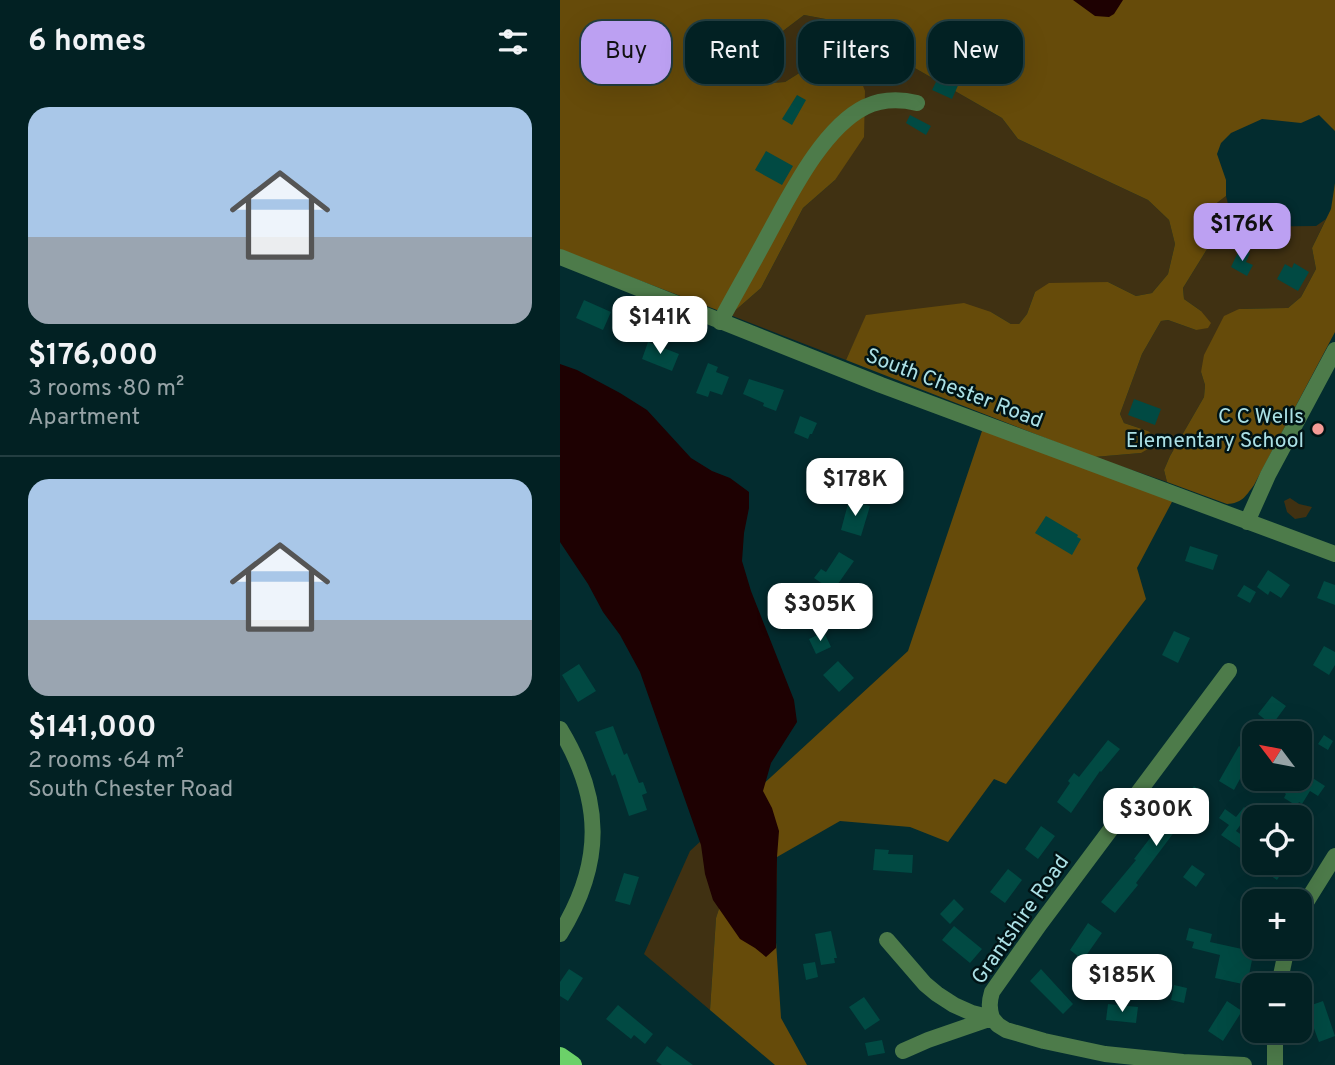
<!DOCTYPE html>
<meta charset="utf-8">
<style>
body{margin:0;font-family:Overpass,sans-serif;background:#0c292b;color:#f1f3f6;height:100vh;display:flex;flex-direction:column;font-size:26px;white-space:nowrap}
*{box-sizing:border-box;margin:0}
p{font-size:23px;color:#96a3a6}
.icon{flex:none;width:38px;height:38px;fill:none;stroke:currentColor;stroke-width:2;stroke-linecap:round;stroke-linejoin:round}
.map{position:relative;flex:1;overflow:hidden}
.side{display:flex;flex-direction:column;background:#022123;width:560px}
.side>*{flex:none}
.banner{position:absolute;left:21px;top:21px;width:648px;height:63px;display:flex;gap:14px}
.needle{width:46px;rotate:302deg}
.controls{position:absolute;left:682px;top:721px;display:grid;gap:14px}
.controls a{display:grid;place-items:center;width:70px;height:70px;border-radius:14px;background:#022123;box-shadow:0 7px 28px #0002,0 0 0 2px #233e41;font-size:35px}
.price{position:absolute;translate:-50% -60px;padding:0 16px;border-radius:14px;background:#fff;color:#222;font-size:23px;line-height:46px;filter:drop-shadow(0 2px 4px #0008)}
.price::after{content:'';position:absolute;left:50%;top:42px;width:21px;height:16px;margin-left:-10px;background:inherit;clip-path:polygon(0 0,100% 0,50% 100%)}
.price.on{background:#bca0f2;color:#111}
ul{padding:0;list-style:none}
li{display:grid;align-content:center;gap:14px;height:371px;padding:0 28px}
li+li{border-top:2px solid #233e41}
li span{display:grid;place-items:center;height:217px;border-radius:21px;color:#555}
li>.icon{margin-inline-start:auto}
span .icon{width:126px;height:126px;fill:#fffc;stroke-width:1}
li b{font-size:30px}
h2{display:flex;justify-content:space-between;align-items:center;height:84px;padding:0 28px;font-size:30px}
.tag{padding:0 24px;border-radius:21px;background:#022123;box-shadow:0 7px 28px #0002,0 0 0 2px #233e41;font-size:24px;line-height:63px}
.tag.on{background:#bca0f2;color:#111}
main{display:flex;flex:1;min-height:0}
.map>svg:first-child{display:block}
.green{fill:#403112}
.forest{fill:#664b0a}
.water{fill:#1e0102}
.building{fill:#014a43}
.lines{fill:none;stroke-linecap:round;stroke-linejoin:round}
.minor{stroke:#4d7b4a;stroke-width:16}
.major{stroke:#6cd169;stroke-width:18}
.poi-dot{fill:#f59b97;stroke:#001315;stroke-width:2.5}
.labels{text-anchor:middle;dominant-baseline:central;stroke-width:5;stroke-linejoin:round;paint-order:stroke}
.street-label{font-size:21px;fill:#abe0e5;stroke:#001315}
.poi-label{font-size:21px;fill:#abe0e5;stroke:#001315;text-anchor:end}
</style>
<main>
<section class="side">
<h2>6 homes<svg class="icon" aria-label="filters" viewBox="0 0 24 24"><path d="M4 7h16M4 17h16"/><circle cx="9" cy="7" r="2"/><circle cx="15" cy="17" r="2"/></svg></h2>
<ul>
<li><span style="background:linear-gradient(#a9c7e8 60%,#9aa5b1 0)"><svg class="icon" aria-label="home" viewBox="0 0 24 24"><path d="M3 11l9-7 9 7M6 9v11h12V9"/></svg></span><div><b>$176,000</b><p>3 rooms · 80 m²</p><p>Apartment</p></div></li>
<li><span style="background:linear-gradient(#a9c7e8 65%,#9aa5b1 0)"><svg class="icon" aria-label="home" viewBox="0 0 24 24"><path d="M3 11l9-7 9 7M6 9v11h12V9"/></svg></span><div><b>$141,000</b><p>2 rooms · 64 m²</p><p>South Chester Road</p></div></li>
</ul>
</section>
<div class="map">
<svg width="775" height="1065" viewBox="0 0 775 1065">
<rect width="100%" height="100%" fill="#032c2f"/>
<path class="green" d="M244,15L271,20L442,118L458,139L588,200L609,220L615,244L608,274L592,293L576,296L548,282L475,292L467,314L459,324H451L431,312L307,315L286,360L170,315L201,288L243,208L275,180L252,65L225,82L211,83L202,72L219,34Z
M666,196L673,224L681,227L756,226L766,219L752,248L756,269L741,297L728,308L679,309L641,372L645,385L644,397L610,456L604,470L607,482L534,457L581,453L588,431L564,423L560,414L582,354L601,321L608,320L636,330L641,311L624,299L623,288L649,246L656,227L651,212L653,206Z
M730,498L739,504L752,507L746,517L735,519L727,512L724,501Z
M156,827L167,885L156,918L150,1010L84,954L130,851Z"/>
<path class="forest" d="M0,0H775V131L759,115L741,123L702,119L671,133L661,143L657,154L666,180V196L653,206L651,212L656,227L649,246L623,288L624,299L641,311L651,323L648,328L636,330L608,320L601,321L582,354L560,414L564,423L588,431L595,437L593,446L581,453L534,457L286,360L306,315L404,303L431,312L451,324H459L467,314L475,292L489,283L548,282L576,296L592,293L608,274L615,244L609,220L588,200L458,139L442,118L271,20L244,15L219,34L203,72L211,83L225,82L252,65L300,78L305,91L304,137L275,180L243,208L201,288L170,315L0,250Z
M775,183V332L694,485C685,497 682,503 667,504L607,482L604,470L610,456L644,397L645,385L641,372L644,355L664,316L679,309L728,308L741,297L756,269L752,248L771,209Z
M424,425L614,498L577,568L586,599L446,784L434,779L388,842L350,827L280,821L217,857L215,927L221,1018L247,1065H215L150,1010L156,918L198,789L348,651Z"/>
<path class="water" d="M513,0H563L554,14L549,17L535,16Z
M0,364L17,370L60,393L87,410L131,458L152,471L170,478L189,492V508L184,533L182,561L191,591L234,700L237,722L211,763L203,791L212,808L219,831L217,857L216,948L206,957L195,948L180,939L153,900L145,874L141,845L80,672L60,635L43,612L28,584L0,542Z"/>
<path class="building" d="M381,72L400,81L392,99L372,90Z
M237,95L246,100L232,125L222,119Z
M350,115L371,126L366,135L346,123Z
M206,151L233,166L222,185L195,170Z
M680,248L690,253L686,262L693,265L687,276L671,267Z
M734,263L749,272L738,291L717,279L725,264L732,268Z
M24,300L51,312L43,330L16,318Z
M88,342L119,354L112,371L82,359Z
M148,363L158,367L156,372L169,377L162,395L150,391L148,397L136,393Z
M189,379L224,390L216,411L203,406L204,403L183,394Z
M574,399L601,409L595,425L568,415Z
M240,416L257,423L252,434H250L248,439L234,433Z
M289,500L310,506L301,536L281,530Z
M486,516L518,535L517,537L521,539L512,555L475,533Z
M630,546L658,555L653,570L625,561Z
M279,552L294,561L273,591L254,578L261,569L266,572Z
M708,570L730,585L721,598L710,591L708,595L697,587Z
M764,581L775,585V605L757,598Z
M684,585L696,592L690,603L677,596Z
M231,593L275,594L274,603L250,602V611L231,610Z
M614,631L630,638L618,663L602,655Z
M264,632L271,647L256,654L249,639Z
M764,646L775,652V665L769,675L753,665Z
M278,661L294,678L279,692L263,675Z
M19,664L36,691L18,702L2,675Z
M712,696L726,706L712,725L698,714Z
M53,726L64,755L67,753L79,783L83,782L87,793L82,795L87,810L69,816L55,774L52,776L35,732Z
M764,735L773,741L768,750L758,744Z
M548,740L560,749L541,772L540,771L511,813L497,802L510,783L508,781L514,773L519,777Z
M679,746L693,755L674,790L659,781Z
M751,777L765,786L758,796L750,791L742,804L739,802L737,806L724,798L726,794L722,791L730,779H742L748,782Z
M634,786L647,796L641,805L648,810L642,818L639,815L626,833L618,827L576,883L578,885L555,913L541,902L576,860L574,859L597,829L601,832Z
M684,807L690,812L676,831L689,840L683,850L661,835L669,825L659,818L665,809L676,817Z
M481,826L495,836L478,859L465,849Z
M315,849L329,850L328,854L353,855L352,873L313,870Z
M709,863H728L717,880L704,871Z
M632,865L645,874L636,887L623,877Z
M448,869L462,880L445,903L430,892Z
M64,873L79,877L70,905L55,901Z
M695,886V928L680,922Z
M394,899L404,909L390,924L380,914Z
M528,923L542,933L523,960L510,950Z
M394,926L422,949L410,963L382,940Z
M629,928L652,934L650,942L691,951L689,959L692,960L687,985L655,978L660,955L632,948L634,942L626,940Z
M271,931L277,958H274L275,963L261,965L255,934Z
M255,962L258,977L246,980L243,964Z
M9,969L23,978L8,1001L0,996V982Z
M481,969L513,1004L503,1014L470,981Z
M614,985L627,988L624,1003L611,1000Z
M304,997L320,1020L305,1030L289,1007Z
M667,1001L682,1011L663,1041L648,1031Z
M763,1001L775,1036L759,1042L746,1007Z
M548,1004L578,1007L576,1023L546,1020Z
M58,1005L93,1034L85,1044L74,1035L71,1039L46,1019Z
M322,1040L325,1053L308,1056L305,1043Z
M107,1046L133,1065H102L96,1061Z"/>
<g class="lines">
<path class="minor" d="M0,257L321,385L775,554
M160,322C176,292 193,263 209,233C231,193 263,128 305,107C322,99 340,99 357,103
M687,522L708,475L775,350
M0,729C43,800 44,863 0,934
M740,912L775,856
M327,940L365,984L377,994L394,1005L412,1013L432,1018L438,1025L446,1030L484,1041L545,1054L623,1062L684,1065
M719,985L727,947
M715,1031V1065
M343,1051L368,1040L432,1018C429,1008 429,1002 432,992L480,924L669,671"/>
<path class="major" d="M0,1056L13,1065"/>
</g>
<circle class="poi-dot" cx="758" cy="429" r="7"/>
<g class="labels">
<g class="street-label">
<text transform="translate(394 389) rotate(21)">South Chester Road</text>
<text transform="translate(461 920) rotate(-55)">Grantshire Road</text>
</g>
<g class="poi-label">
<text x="744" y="417">C C Wells<tspan x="744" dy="24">Elementary School</tspan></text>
</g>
</g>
</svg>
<div class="controls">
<a><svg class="needle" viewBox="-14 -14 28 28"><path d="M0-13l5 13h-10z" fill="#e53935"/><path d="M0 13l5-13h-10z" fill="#96a3a6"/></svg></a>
<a><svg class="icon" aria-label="locate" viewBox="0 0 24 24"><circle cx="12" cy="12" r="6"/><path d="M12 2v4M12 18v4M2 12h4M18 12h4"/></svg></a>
<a>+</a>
<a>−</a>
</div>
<b class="price on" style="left:682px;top:263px">$176K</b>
<b class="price" style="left:100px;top:356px">$141K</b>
<b class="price" style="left:295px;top:518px">$178K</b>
<b class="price" style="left:260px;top:643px">$305K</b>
<b class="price" style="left:596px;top:848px">$300K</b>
<b class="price" style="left:562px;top:1014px">$185K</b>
<div class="banner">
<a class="tag on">Buy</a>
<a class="tag">Rent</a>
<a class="tag">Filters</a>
<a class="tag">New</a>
</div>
</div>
</main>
